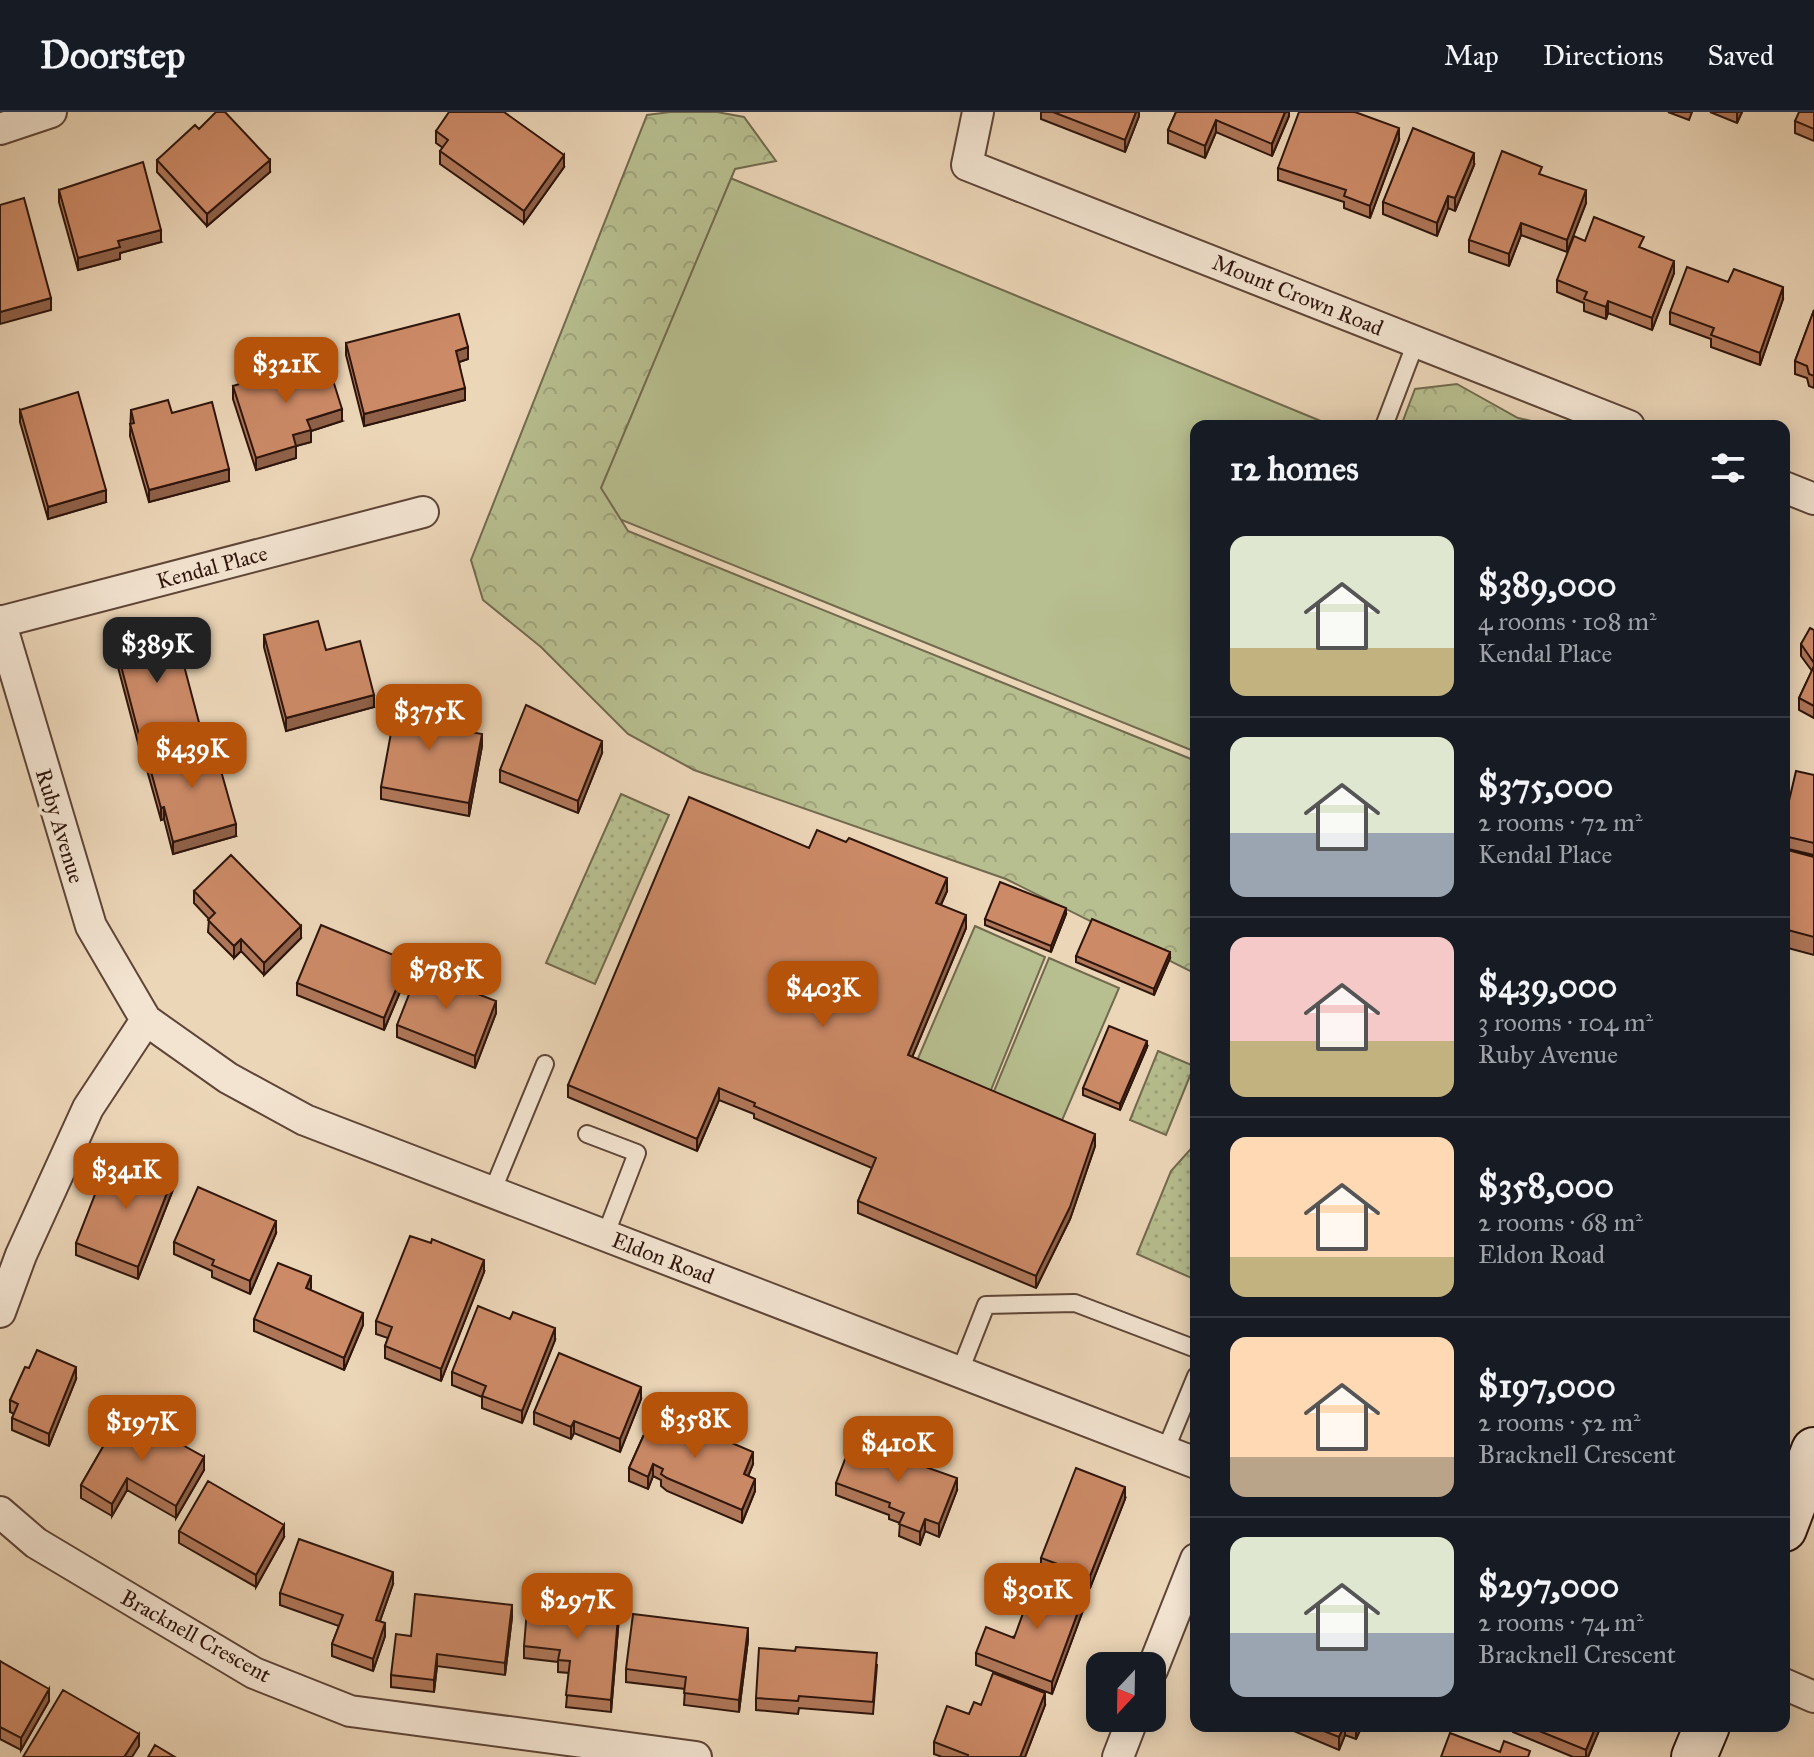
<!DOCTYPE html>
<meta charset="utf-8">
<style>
body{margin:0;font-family:"IM FELL Great Primer",serif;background:#20242c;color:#f1f3f6;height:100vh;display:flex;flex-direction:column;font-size:30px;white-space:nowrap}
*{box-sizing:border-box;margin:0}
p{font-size:26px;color:#9ea1a6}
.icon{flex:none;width:44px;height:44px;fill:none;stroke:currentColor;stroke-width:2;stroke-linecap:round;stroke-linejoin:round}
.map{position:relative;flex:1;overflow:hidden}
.details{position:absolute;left:1190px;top:308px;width:600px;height:1312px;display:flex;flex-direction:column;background:#171b24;border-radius:16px;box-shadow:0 4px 20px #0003}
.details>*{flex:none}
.needle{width:52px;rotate:202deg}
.buttons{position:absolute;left:1086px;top:1540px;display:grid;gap:16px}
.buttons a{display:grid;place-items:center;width:80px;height:80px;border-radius:16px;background:#171b24;box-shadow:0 4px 20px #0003;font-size:40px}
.price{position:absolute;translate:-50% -68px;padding:0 18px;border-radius:16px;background:#b45309;color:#fff;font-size:26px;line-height:52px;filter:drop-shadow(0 2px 4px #0008)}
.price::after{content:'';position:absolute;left:50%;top:48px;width:24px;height:18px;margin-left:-12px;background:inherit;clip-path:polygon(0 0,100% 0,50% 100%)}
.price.selected{background:#222;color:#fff}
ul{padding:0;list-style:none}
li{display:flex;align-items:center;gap:24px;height:200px;padding:0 40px}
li+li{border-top:2px solid #363941}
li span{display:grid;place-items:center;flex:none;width:224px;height:160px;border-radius:16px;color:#555}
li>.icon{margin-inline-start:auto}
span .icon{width:96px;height:96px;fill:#fffc;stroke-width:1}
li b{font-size:34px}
h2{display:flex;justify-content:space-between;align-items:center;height:96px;padding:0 40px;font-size:34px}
header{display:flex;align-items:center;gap:48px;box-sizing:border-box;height:112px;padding:0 40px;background:#171b24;border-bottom:2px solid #363941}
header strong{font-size:38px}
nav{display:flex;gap:44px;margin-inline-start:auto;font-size:28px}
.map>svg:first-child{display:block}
.grass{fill:#b7be8f;stroke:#726a4e;stroke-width:2}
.forest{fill:url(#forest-crowns);stroke:#726a4e;stroke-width:2}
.park{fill:url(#park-dots);stroke:#726a4e;stroke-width:2}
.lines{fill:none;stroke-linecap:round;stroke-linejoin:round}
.service-casing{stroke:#5e4537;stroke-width:20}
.minor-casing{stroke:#5e4537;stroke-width:34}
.secondary-casing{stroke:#2e150c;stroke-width:48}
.service{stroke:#f3e4d1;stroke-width:16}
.minor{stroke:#f3e4d1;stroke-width:30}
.secondary{stroke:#f3e4d1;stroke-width:44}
.wall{fill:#af7759;stroke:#2e150c;stroke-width:2}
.shaded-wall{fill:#8f6148;stroke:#2e150c;stroke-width:2}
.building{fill:#cc8a67;stroke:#2e150c;stroke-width:2}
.labels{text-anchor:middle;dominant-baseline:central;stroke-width:8;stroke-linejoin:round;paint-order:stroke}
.street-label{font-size:22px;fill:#2e150c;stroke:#f3e4d1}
</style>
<header>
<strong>Doorstep</strong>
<nav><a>Map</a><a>Directions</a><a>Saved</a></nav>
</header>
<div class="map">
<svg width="1814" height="1645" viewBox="0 0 1814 1645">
<defs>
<pattern id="forest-crowns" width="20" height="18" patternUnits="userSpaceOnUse" patternTransform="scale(2)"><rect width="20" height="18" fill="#b7be8f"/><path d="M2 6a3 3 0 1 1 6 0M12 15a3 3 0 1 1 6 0" fill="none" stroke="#9ea27a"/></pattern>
<pattern id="park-dots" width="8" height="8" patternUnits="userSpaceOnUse" patternTransform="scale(2)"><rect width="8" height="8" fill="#b7be8f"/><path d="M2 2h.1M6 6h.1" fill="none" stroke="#9ea27a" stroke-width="1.8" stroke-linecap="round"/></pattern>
</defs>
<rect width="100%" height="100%" fill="#ecd6b8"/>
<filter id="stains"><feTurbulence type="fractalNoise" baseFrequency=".0025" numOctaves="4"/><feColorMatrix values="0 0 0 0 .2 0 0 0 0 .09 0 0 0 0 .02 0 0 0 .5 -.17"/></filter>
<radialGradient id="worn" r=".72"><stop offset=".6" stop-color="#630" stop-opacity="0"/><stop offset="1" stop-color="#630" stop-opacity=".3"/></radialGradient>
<path class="grass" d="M723,63L1333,314H1196V640L592,396Z
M975,814L1045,845L989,983L916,951Z
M1049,846L1119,876L1060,1013L992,984Z"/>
<path class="forest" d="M670,0H717L744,5L776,49L735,57L601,376L628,419L1196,649V862L1006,767L694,658L628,622L541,535L483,488L471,448L647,3Z
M1457,272L1518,306L1553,314H1401L1415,277Z"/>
<path class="park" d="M621,682L669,703L595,872L546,851Z
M1158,939L1194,954L1166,1023L1130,1008Z
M1196,1031V1168L1137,1142L1171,1059Z"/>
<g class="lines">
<g class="service-casing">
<path id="service" d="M1384,314L1416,230
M587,1022L637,1041L605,1124
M492,1080L545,952
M960,1259L986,1193L1075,1191L1196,1237
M1165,1339L1196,1264"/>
</g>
<g class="minor-casing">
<path id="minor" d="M978,0L967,53L1629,314
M0,17L51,0
M1784,375L1814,387
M0,509L91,814L146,908L228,966L305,1008L1196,1351
M0,510L423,400
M0,1200L21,1143L88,996L146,908
M0,1400L36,1431L254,1561L350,1599L696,1645
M1152,1558L1196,1447
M1784,1572L1814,1585
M1118,1645L1133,1606"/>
</g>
<g class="secondary-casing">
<path id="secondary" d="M1784,1417L1814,1338
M1694,1645L1707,1614"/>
</g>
<use href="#service" class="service"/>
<use href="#minor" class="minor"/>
<use href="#secondary" class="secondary"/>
</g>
<path class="wall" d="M1041,0H1139V4L1125,40L1041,7Z
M1176,0H1289V4L1272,44L1216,20L1205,46L1168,31V18Z
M1668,0H1692L1689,8Z
M1710,0H1742L1737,11Z
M1814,0V29L1795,21V9Z
M199,17L270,60L207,114L157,60V48Z
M436,19L564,55L524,111L440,52V39L443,36L436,31Z
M1399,28L1370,106L1344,96V90L1278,68V56Z
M1474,53L1455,99L1448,96L1437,124L1383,102V90Z
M1542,63L1586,91L1567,140L1521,123L1509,154L1469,140V128Z
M59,78L161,130L120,141V147L78,158L59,90Z
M1585,129L1644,137L1674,161L1652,218L1608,201L1606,207L1584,199V191L1557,180V168Z
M1728,170L1783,187L1760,253L1711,235V227L1670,212V200Z
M1814,198V276L1809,274L1807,266L1795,262V249Z
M346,231L468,247L459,250L465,288L364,314L346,243Z
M233,274L342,309L311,319V330L296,334V346L256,358L233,287Z
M20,298L106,390L48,407L20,310Z
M131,298L172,301L229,369L149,390L130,324Z
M173,512L142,646L114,540V527Z
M1814,518V606L1799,598V586L1812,559L1801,544V532Z
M264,523L326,538L374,595L286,619L264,535Z
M440,598L437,614L482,634L469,704L381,687V675Z
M602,641L578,701L500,670V658Z
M147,645L236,724L173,742L164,707L161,708L147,658Z
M1814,663V743L1784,736V710Z
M809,736L947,779L941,793L966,816L912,945L1095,1034L1070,1107L1036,1176L858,1101V1089L872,1056L754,1006V1002L719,988L697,1039L568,985V973Z
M1784,737L1814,745V843L1784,835Z
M194,779L301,826L264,863L241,839L234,846L208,820L209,807L194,791Z
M1066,802L1051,840L985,813V807Z
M1076,844L1170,846L1154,883L1076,850Z
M408,861L384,918L297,883V871Z
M460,875L496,901L475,956L397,925V913Z
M1147,935L1120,998L1083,983V976Z
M112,1066L174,1075L138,1167L76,1143V1131Z
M276,1121L250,1182L212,1165V1159L174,1142V1130Z
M484,1160L441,1269L385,1246V1234L388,1226L376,1222V1209Z
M310,1178L363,1213L344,1258L254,1219V1207Z
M555,1228L522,1311L482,1296V1285L452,1273V1260Z
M76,1267L49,1334L12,1318V1306L14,1302L10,1300V1288Z
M641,1287L620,1340L574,1321L571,1327L534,1312V1300Z
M655,1298L753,1352L748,1364L755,1379L742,1411L667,1379L661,1374V1368L653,1364L648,1377L629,1369V1356Z
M123,1300L204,1358L176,1406L127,1378L112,1404L81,1386V1373Z
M836,1371L957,1378L939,1425L925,1419L920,1433L899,1424L900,1411L889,1407V1403L836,1383Z
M1125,1387L1090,1476L1041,1458V1446Z
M179,1419L284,1425L256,1475L179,1431Z
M393,1472L380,1509L385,1524L373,1559L332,1544V1532L339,1514L280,1493V1481Z
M1085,1493L1052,1582L976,1553V1541Z
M512,1505L505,1563L437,1554L434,1580L391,1575V1563L411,1524Z
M619,1505L611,1600L566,1595L569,1561L558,1560V1550L524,1546V1534Z
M748,1528L739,1600L684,1593L685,1577L626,1570V1557Z
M0,1549L49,1589L21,1638L0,1627Z
M877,1553L873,1602L799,1596L798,1602L756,1598V1586Z
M981,1593H1045L1025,1645H942L934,1642V1630Z
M1282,1614H1362L1356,1627L1345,1623L1339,1638Z
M1513,1614H1601L1588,1645H1573L1513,1620Z"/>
<path class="shaded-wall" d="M1136,0H1139V4L1125,40V28Z
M1285,0H1289V4L1272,44V32Z
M1737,0H1742L1737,11Z
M1216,8V20L1205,46V34Z
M1399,16V28L1370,106V94Z
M1474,41V53L1455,99V86Z
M564,43V55L524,111V99Z
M270,48V60L207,114V102Z
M1586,78V91L1567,140V128Z
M1448,84V96L1437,124V111Z
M1521,111V123L1509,154V142Z
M161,118V130L120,141V147L78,158V146L118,129Z
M1674,149V161L1652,218V206Z
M1783,175V187L1760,253V241Z
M51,186V198L0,212V200Z
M1608,189V201L1606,207V195Z
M468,235V247L456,251V239Z
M465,276V288L364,314V302Z
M342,297V309L311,319V330L296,334V346L256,358V346L293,323L307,308Z
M229,357V369L149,390V378Z
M106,378V390L48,407V395Z
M374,583V595L286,619V606Z
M440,586V598L435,626V614Z
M201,618V630L142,646V634Z
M482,622V634L469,704V691Z
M602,629V641L578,701V689Z
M164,695V707L161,708V696Z
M236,712V724L173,742V730Z
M947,766V779L936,803V791Z
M1066,796V802L1051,840V834Z
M966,803V816L908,955V943Z
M301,814V826L264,863V851Z
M241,827V839L234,846V834Z
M1170,840V846L1154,883V877Z
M408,849V861L384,918V906Z
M496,889V901L475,956V944Z
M1147,929V935L1120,998V992Z
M719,976V988L697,1039V1027Z
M1095,1022V1034L1070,1107L1036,1176V1164Z
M174,1063V1075L138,1167V1155Z
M276,1109V1121L250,1182V1169Z
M484,1148V1160L441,1269V1257Z
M311,1164V1176L306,1188V1176Z
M363,1201V1213L344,1258V1246Z
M555,1216V1228L522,1311V1299Z
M76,1255V1267L49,1334V1322Z
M641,1275V1287L620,1340V1327Z
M574,1309V1321L571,1327V1315Z
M753,1340V1352L744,1374V1362Z
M204,1345V1358L176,1406V1394Z
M653,1352V1364L648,1377V1365Z
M127,1366V1378L112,1404V1392Z
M957,1366V1378L939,1425V1412Z
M755,1367V1379L742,1411V1398Z
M1125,1375V1387L1090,1476V1464Z
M925,1407V1419L920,1433V1420Z
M284,1413V1425L256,1475V1463Z
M393,1460V1472L376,1520V1508Z
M1085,1481V1493L1052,1582V1570Z
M512,1493V1505L505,1563V1551Z
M619,1493V1505L611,1600V1588Z
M385,1511V1524L373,1559V1547Z
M748,1516V1528L739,1600V1588Z
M437,1542V1554L434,1580V1568Z
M49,1577V1589L21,1638V1626Z
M1045,1581V1593L1025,1645H1020Z
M1344,1614H1345V1623L1339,1638V1625Z
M1357,1614H1362L1356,1627V1615Z
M1596,1614H1601L1588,1645H1586V1638Z
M139,1622V1634L132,1645H124Z"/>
<path class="building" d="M216,0H225L270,48L207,102L157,48L195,13L199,17Z
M449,0H504L564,43L524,99L440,39L448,28L436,19Z
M1053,0H1136L1125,28Z
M1176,0H1285L1272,32L1216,8L1205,34L1168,18Z
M1299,0H1355L1399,16L1370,94L1344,84L1346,78L1278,56Z
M1799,0H1814V17L1795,9Z
M1413,16L1474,41L1455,86L1448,84L1437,111L1383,90Z
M1502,39L1542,55L1539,62L1586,78L1567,128L1521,111L1509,142L1469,128Z
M143,50L161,118L118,129L120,135L78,146L59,78Z
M24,86L51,186L0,200V93Z
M1594,105L1644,125L1639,135L1674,149L1652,206L1608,189L1606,195L1584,187L1587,180L1557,168L1574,124L1585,129Z
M1687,155L1728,170L1734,157L1783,175L1760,241L1711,223L1714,216L1670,200Z
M1814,198V264L1809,262L1807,254L1795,249Z
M459,202L468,235L456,239L465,276L364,302L346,231Z
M326,246L342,297L307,308L311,318L293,323L296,334L256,346L233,274Z
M78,280L106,378L48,395L20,298Z
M168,288L172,301L212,290L229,357L149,378L130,312L134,311L131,298Z
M318,509L326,538L360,529L374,583L286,606L264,523Z
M173,512L201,618L142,634L114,527Z
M1810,516L1814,518V551L1801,532Z
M1814,554V594L1799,586Z
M399,578L440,586L435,614L482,622L469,691L381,675Z
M526,593L602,629L578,689L500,658Z
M212,627L236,712L173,730L164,695L161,696L147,645Z
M1796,659L1814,663V731L1784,724V710Z
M689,685L809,736L817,718L846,730L849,726L947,766L936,791L966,803L908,943L1095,1022L1070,1095L1036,1164L858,1089L876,1046L754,994L755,991L719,976L697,1027L568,973Z
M1784,737L1814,745V825L1784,817Z
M231,743L301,814L264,851L241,827L234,834L208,808L215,801L194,779Z
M1000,770L1066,796L1051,834L985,807Z
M1092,807L1170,840L1154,877L1076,844Z
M321,813L408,849L384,906L297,871Z
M421,852L460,867L457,874L496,889L475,944L397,913Z
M1109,914L1147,929L1120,992L1083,976Z
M121,1042L174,1063L138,1155L76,1131L103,1062L112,1066Z
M198,1075L276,1109L250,1169L212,1153L214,1148L174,1130Z
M410,1124L431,1131L432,1127L484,1148L441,1257L385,1234L392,1215L376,1209Z
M278,1151L311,1164L306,1176L363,1201L344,1246L254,1207Z
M478,1194L510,1207L513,1200L555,1216L522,1299L482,1284L486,1274L452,1260Z
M37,1238L76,1255L49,1322L12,1306L18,1292L10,1288L25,1255L29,1256Z
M559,1241L641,1275L620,1327L574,1309L571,1315L534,1300Z
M655,1298L753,1340L744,1362L755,1367L742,1398L667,1366L661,1362L663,1357L653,1352L648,1365L629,1356Z
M123,1300L204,1345L176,1394L127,1366L112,1392L81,1373Z
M852,1329L957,1366L939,1412L925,1407L920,1420L899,1412L904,1401L889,1395L890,1391L836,1371Z
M1076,1356L1125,1375L1090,1464L1041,1446Z
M208,1369L284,1413L256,1463L179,1419Z
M299,1427L393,1460L376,1508L385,1511L373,1547L332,1532L343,1503L280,1481Z
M1037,1463L1085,1481L1052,1570L976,1541L986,1515L1014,1526Z
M415,1482L512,1493L505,1551L437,1542L434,1568L391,1563L396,1522L411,1524Z
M528,1486L619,1493L611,1588L566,1583L570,1549L558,1548L560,1538L524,1534Z
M633,1502L748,1516L739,1588L684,1581L686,1565L626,1557Z
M796,1535L877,1541L873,1590L799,1584L798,1589L756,1586L759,1536L795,1539Z
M0,1549L49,1577L21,1626L0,1615Z
M993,1561L1045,1581L1020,1645H967L968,1643L934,1630L947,1594L969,1602L974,1590L981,1593Z
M63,1578L139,1622L124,1645H23Z
M1311,1614H1344L1339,1625Z
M1527,1614H1596L1586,1638Z
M1450,1621L1500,1640L1504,1629L1530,1639L1528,1645H1441Z
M155,1633L175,1645H148Z"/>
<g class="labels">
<g class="street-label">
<text transform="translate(1298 183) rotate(22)">Mount Crown Road</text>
<text transform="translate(212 455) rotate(-15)">Kendal Place</text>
<text transform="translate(60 714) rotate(73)">Ruby Avenue</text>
<text transform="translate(663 1146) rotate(21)">Eldon Road</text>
<text transform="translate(196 1524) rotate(29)">Bracknell Crescent</text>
</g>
</g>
<rect width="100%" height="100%" filter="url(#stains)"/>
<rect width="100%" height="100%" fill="url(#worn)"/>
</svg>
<div class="buttons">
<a><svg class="needle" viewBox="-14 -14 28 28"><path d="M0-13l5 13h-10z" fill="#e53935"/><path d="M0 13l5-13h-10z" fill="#9ea1a6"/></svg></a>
</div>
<b class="price" style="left:286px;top:293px">$321K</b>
<b class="price selected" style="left:157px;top:573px">$389K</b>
<b class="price" style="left:429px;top:640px">$375K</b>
<b class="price" style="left:192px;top:678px">$439K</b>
<b class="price" style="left:446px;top:899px">$785K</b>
<b class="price" style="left:823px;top:917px">$403K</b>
<b class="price" style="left:126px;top:1099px">$341K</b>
<b class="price" style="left:695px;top:1348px">$358K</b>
<b class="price" style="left:142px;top:1351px">$197K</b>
<b class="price" style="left:898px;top:1372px">$410K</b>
<b class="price" style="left:1037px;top:1519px">$301K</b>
<b class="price" style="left:577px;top:1529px">$297K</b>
<section class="details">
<h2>12 homes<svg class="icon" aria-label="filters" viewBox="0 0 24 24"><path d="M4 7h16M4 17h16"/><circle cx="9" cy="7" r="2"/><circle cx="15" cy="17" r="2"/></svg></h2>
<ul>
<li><span style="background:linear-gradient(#dfe7d0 70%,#c2b280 0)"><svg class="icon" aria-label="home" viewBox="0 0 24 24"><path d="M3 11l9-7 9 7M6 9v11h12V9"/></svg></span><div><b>$389,000</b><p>4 rooms · 108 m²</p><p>Kendal Place</p></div></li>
<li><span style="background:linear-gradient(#dfe7d0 60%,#9aa5b1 0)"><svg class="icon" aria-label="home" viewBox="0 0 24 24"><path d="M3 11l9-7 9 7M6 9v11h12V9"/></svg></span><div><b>$375,000</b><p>2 rooms · 72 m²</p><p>Kendal Place</p></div></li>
<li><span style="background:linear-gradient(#f6c9c9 65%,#c2b280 0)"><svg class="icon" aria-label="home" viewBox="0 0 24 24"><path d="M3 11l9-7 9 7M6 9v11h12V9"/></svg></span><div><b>$439,000</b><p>3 rooms · 104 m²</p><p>Ruby Avenue</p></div></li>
<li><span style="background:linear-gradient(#ffd9b3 75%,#c2b280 0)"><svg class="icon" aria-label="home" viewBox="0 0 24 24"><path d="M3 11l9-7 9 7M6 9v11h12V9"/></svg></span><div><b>$358,000</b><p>2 rooms · 68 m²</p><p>Eldon Road</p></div></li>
<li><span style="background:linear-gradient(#ffd9b3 75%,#b9a48a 0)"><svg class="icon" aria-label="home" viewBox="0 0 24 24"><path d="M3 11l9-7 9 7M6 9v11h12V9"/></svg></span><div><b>$197,000</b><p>2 rooms · 52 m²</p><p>Bracknell Crescent</p></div></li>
<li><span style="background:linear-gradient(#dfe7d0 60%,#9aa5b1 0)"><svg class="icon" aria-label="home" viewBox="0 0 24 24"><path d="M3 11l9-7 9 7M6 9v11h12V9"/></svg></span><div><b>$297,000</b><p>2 rooms · 74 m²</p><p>Bracknell Crescent</p></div></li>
</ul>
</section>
</div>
